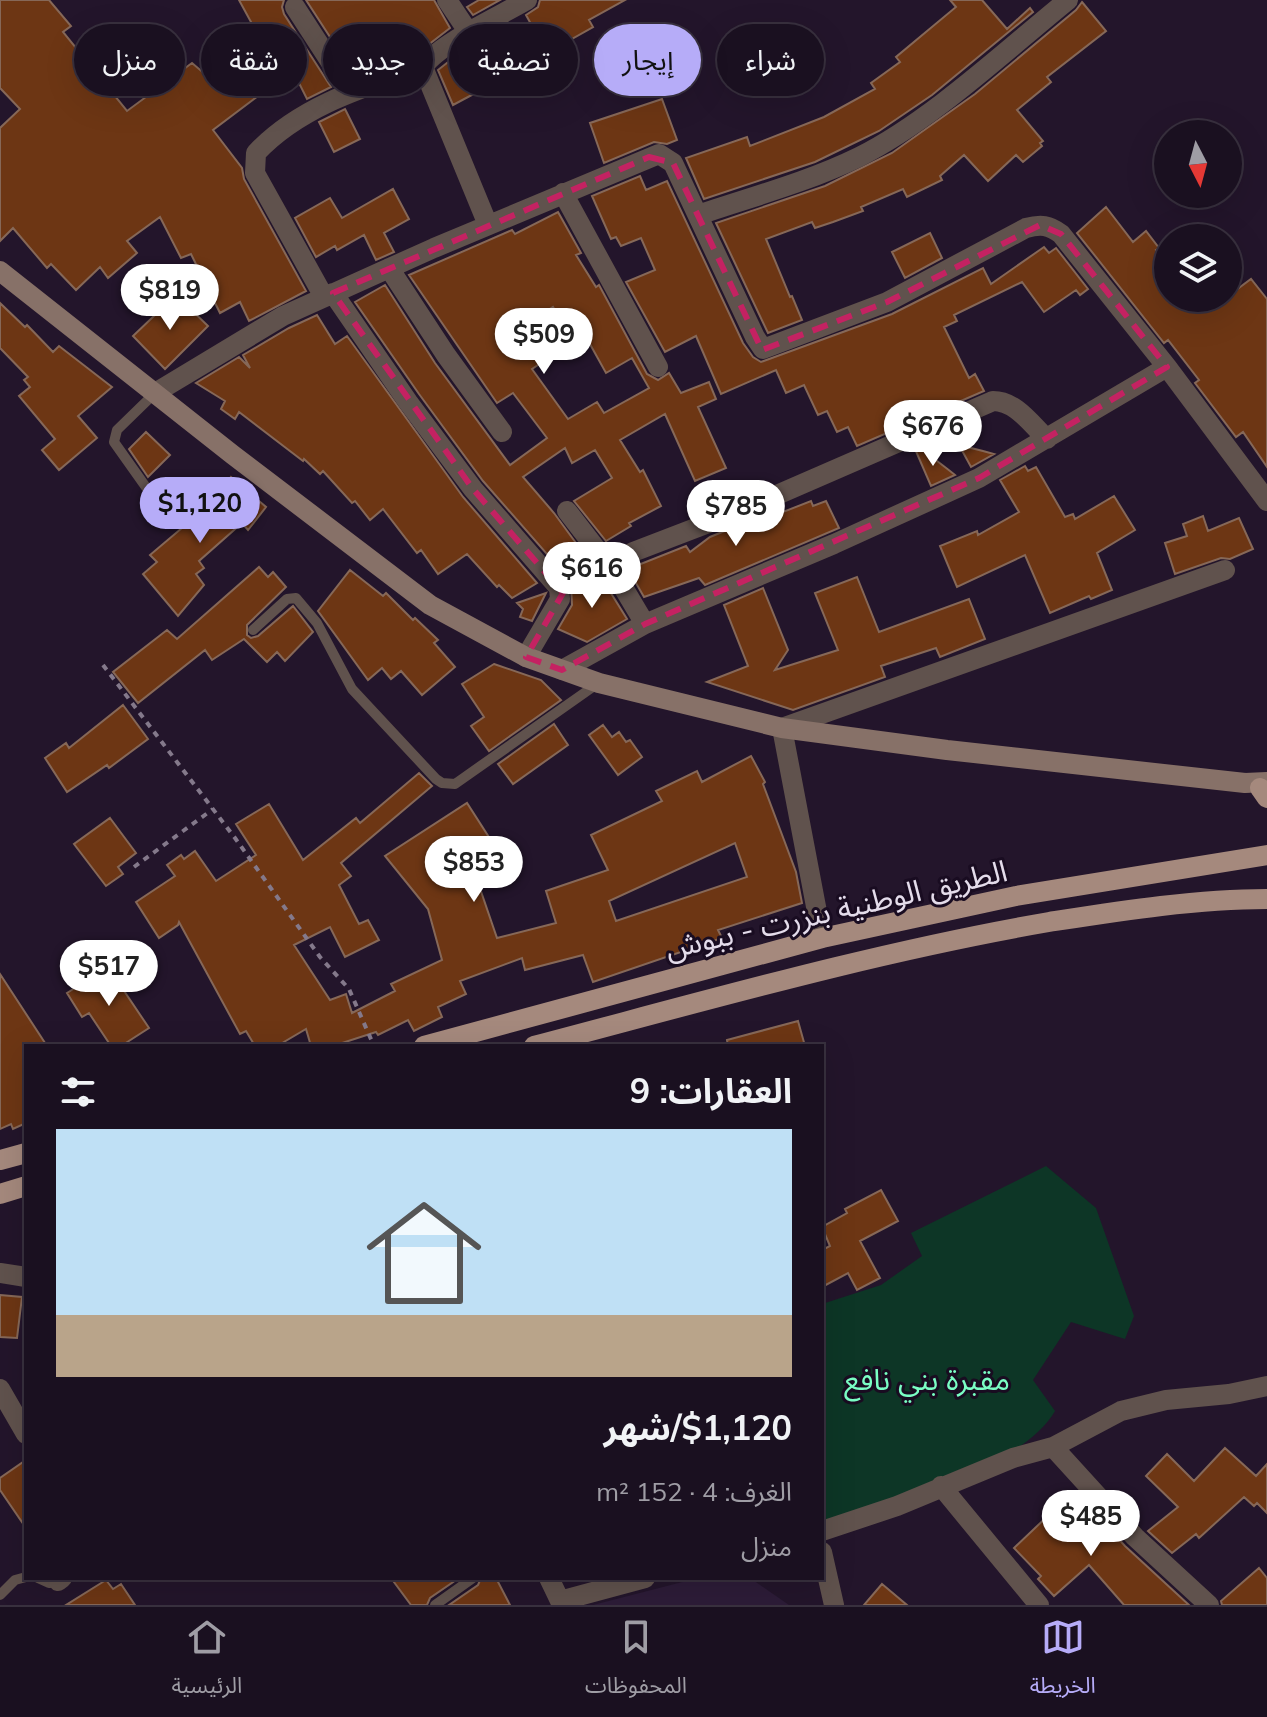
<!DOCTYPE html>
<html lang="ar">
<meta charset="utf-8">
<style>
body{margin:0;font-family:Mulish,"Noto Sans Arabic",sans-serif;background:#231929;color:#f1f3f6;direction:rtl;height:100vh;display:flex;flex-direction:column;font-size:30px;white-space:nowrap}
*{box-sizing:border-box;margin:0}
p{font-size:26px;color:#9f9da5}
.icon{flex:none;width:44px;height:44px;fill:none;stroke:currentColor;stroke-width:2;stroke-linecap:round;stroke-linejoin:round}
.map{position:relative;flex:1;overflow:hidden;direction:ltr}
.details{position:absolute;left:24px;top:1044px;width:800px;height:536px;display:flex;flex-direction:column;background:#1a1020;border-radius:0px;box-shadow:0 8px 32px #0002,0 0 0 2px #38303e;direction:rtl}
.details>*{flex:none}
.banner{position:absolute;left:24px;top:24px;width:800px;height:72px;direction:rtl;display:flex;gap:16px}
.needle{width:52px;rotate:174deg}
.buttons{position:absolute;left:1154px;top:120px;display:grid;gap:16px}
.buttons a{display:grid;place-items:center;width:88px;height:88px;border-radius:50%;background:#1a1020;box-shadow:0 8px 32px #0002,0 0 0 2px #38303e;font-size:40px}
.price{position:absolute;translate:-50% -68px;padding:0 18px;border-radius:28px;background:#fff;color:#222;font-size:26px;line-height:52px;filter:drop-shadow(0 2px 4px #0008)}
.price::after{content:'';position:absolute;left:50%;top:48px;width:24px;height:18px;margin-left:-12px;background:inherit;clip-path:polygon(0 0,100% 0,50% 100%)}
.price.selected{background:#b6acf8;color:#111}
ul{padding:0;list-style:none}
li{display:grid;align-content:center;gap:16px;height:424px;padding:0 32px}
li span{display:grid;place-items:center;height:248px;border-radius:0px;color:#555}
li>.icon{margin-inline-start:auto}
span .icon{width:144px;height:144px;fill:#fffc;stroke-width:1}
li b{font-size:34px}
h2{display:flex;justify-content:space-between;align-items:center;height:96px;padding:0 32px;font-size:34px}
.tag{padding:0 28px;border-radius:36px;background:#1a1020;box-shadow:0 8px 32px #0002,0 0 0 2px #38303e;font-size:28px;line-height:72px}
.tag.selected{background:#b6acf8;color:#111}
.tabs{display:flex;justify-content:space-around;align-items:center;height:112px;border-top:2px solid #38303e;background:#1a1020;font-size:22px;color:#9f9da5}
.tabs a{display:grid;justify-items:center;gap:4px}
.tabs .selected{color:#b6acf8}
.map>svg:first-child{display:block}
.built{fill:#2d1c38}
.green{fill:#0d3626}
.building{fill:#6d3614;stroke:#866858;stroke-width:2;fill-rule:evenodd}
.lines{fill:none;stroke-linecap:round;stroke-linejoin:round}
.path{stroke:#84798b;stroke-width:4;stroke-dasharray:6 6;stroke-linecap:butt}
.lane{stroke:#60524d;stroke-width:10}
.street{stroke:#60524d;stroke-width:20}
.secondary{stroke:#877168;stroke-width:20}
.primary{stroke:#a5897d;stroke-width:20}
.marked{fill:none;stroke:#c42262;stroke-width:6;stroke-dasharray:16 10;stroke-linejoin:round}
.labels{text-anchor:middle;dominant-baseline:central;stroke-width:6;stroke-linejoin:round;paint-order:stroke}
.street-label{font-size:30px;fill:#e4dceb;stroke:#190c21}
.park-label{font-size:30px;fill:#7afec4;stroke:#190c21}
</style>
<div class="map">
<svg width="1267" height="1605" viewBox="0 0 1267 1605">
<rect width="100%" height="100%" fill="#23152b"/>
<path class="built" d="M698,1578H750L789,1605H593Z"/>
<path class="green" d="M1046,1166L1096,1208L1134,1316L1125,1339L1071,1322L1033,1380L1055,1411C1021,1470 886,1505 822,1522V1304L881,1285L922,1256L911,1233Z"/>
<path class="building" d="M0,0H49L71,26L63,32L127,111L192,63L206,75L225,57L264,61L256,45L262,42L239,0H284L282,7L284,14L331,87L307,99L286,57L253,73L266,90L213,130L242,168L244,179L306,291L249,321L240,302L220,313L191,254L181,258L160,217L127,241L137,253L108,278L100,267L76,290L51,264L47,268L13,228L0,241V128L20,109L0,88Z
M306,0H434L450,28L419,52L415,46L380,68L356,77Z
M479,0H500L473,15L467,7Z
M540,0H625L589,20L593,27L547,53L526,15L538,7Z
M950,0H982L1007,29L1030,8L1033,12L932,95L879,131L815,162L704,199L686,158L747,137L750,146L824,117L875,89L871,83L900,62L896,57L956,7Z
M1082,2L1106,31L1047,77L1051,82L1017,110L1043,141L1040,143L1042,146L1023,162L1016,155L988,181L964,155L940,176L942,180L907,197L903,189L861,207L863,211L833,222L815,228L812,222L766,239L790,297L792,296L802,320L768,333L716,223L825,186L892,153L975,94L1076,10Z
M462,51L483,89L453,105L438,70Z
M662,99L677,140L667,144L654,142L604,163L590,123Z
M345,109L360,139L334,152L319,122Z
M640,176L646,190L667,181L743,343L753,357L761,362L892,314L983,268L991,284L1044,247L1049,253L1056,248L1088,289L1080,295L1076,290L1044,312L1022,282L954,315L957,321L944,327L969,378L975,374L984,391L857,446L848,427L837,432L827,411L818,415L804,385L786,393L776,370L721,394L696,336L665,352L626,282L655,270L641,238L621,246L616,237L611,239L592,196Z
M393,189L409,219L384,233L394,252L376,260L364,235L337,250L335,246L316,257L295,218L330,198L342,218Z
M1106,207L1133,242L1146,231L1159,248L1156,250L1168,265V298H1199L1208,311L1251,279L1267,299V467L1243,432L1236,437L1195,383L1199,380L1168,340L1164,343L1077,233Z
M558,212L581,253L576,255L596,287L599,285L647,374L658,380L669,373L681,393L709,382L716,399L698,407L726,468L695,481L665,414L620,440L640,472L643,470L661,506L629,523L631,526L606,541L574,501L612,478L595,450L572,463L565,448L523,477L554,513L584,554L560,569L483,481L419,394L355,302L385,285L435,363L510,465L547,438L513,393L497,403L409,275L512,230L515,234ZM553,307L577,343L586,337L606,373L632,358L649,388L604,413L597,402L568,419L532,369L544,361L521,328Z
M930,233L942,258L905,278L892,252Z
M176,295L208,326L165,369L133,336Z
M0,303L25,327L27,325L53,352L59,346L112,387L78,416L97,438L59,470L42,450L55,439L19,396L30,387L24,380L28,377L0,348Z
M317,315L335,344L347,336L463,497L537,583L512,598L499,585L497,587L467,554L438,574L421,550L417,553L383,509L370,520L355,501L352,503L323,471L320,474L304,459L303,461L239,412L235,419L221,409L225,401L196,383L239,357L250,368L243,355L289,328Z
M146,432L170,455L148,477L129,449Z
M959,445L983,451L994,454L971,467Z
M919,447L950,471L955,475L931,486L915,449Z
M1025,466L1028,471L1036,467L1065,517L1073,514L1075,519L1114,496L1135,530L1097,553L1112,590L1091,599L1089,596L1050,613L1025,555L957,587L940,546L977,531L978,535L1019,512L1000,480Z
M231,477L266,507L248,530L242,523L199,561L204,568L196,574L204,585L178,616L143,574L157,562L150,555L221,495L219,492Z
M811,501L813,506L826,501L839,528L705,585L699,578L644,597L628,569L686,546L690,552L710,537L781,508L783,512Z
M1203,516L1208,531L1239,518L1253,549L1230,559L1221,558L1175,574L1165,543L1187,536L1183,524Z
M259,567L268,577L273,572L286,587L247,625V635L251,638L258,636L293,606L313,632L285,661L277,652L267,662L244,639L212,660L205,650L138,703L113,672L167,630L177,639Z
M350,570L383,596L386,593L413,620L415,618L438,640L434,643L455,667L422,695L401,671L391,679L382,668L368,680L318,611Z
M599,574L627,619L587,642L558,629L572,605L571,584Z
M857,577L879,632L969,599L985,639L940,657L936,648L881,666L885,677L793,710L707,682L748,666L724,605L763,588L788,650L775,670L838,650L815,593Z
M546,593L532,621L520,617L523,609L517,603Z
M494,664L541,680L561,700L489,751L471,726L484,717L462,684Z
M123,705L148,739L109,768L107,765L67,792L45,758L66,743L69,748Z
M554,724L568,745L513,784L498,764Z
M603,725L612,737L619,732L626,742L630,740L642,757L618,775L589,735Z
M751,756L765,782L763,784L796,872L802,903L718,930L722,938L593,982L583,955L525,970L522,958L460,981L466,994L438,1007L442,1017L414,1031L408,1020L378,1035L376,1032L333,1046H311L306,1029L277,1046H255L246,1031L240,1034L179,922L178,925L159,938L136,902L175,876L167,865L181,855L184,859L195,851L216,881L256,855L236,824L269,804L303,860L356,818L360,823L419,773L432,786L341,863L351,876L339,885L359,924L368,920L379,940L345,957L330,927L294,945L330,1000L346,994L352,1013L395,991L391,984L442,960L428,909L385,856L467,803L501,856L474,871L497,938L556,923L546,891L608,870L591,835L662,801L656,791L697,771L702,782ZM735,843L747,877L616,921L609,901Z
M110,818L136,853L118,867L123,874L106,886L74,844Z
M108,967L149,1028L121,1046H111L89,1013L82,1017L67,993Z
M0,974L47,1046H26V1123L13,1129L11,1124L0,1129Z
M798,1021L805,1046H728L727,1040Z
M881,1190L898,1221L860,1241L880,1278L857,1290L848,1273L822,1287V1250L830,1246L822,1227L847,1213L845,1209Z
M0,1295L22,1297L17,1338L0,1337Z
M1225,1448L1256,1476L1267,1464V1513L1257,1503L1254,1506L1244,1497L1199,1538L1196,1534L1172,1553L1148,1531L1178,1507L1146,1476L1167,1454L1194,1481Z
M26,1460V1528L0,1490V1478Z
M1079,1495L1125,1546L1189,1605H1124L1089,1565L1054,1596L1038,1579L1041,1576L1014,1548L1053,1511L1058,1516Z
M1259,1568L1267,1578V1605H1222L1221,1601Z
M391,1578H459L430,1598L427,1605H411Z
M481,1578H496L510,1605H449L478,1585Z
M106,1580L113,1589L121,1584L135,1605H66Z
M882,1584L907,1605H864Z"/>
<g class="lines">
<path class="path" d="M103,665L235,838L320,957L349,989L374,1046
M134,867L213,809"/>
<path class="lane" d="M155,393L117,430L114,442L165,514
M253,630L287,599L296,598L317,623L352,689L436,779L442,783L455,784L597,684
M38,1578L49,1583L58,1581
M0,1595L15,1580L26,1577
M435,1605L473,1578"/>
<path class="street" d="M447,0L469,33
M295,7L350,92
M563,193L658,367
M698,215C751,197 808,182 859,157C931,121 1005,51 1068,0
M488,225L423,67C440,43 500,16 527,0
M389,268L446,355L502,432
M333,293L408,402L473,489L559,588L560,599L526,657
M324,297L255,173L256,153C300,106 364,87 423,67
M155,393L283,316L434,248L659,154L673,163L755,337L763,349L887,302L1026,228C1041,224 1049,225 1061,234L1167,367L1267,501
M567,511L614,572L645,624
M608,565L633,552L740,511L993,401C1016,401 1031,424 1047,439
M562,670L645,624L834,544L979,478L1167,367
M822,938L782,728L1225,570
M0,1273L26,1277
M0,1389L26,1434
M1053,1447L1135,1537L1209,1605
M941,1486L1039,1605
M822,1531L897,1506L1013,1458L1053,1447L1121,1411L1166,1400L1229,1394L1267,1386
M822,1552L834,1605
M549,1578L562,1605
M58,1581L62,1578
M560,1601L645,1578"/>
<path class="secondary" d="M0,271L233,455L430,605L526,657L599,683L782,728L947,750L1245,783L1267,782"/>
<path class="primary" d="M1260,788L1267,798
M424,1046L822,938L1016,896L1267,855
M534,1046C705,1001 875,952 1049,922C1120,911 1195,899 1267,899
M0,1160L26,1153
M0,1194L26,1186"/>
</g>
<path class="marked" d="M649,157L673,163L762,350L887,302L1040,225L1061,234L1167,367L979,478L645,624L562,670L526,657L563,593L473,489L333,293Z"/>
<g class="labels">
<g class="street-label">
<text transform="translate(836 909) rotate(-13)">الطريق الوطنية بنزرت - ببوش</text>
</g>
<g class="park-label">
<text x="927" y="1379">مقبرة بني نافع</text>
</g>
</g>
</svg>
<div class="buttons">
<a><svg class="needle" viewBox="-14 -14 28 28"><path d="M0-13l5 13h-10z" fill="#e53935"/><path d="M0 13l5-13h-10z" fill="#9f9da5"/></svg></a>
<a><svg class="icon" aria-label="layers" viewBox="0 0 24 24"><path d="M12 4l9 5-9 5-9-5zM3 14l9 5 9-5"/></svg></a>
</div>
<b class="price" style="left:170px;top:332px">$819</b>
<b class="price" style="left:544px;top:376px">$509</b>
<b class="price" style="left:933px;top:468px">$676</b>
<b class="price selected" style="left:200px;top:545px">$1,120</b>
<b class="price" style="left:736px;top:548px">$785</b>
<b class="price" style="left:592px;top:610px">$616</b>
<b class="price" style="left:474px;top:904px">$853</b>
<b class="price" style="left:109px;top:1008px">$517</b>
<b class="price" style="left:1091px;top:1558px">$485</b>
<div class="banner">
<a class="tag">شراء</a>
<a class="tag selected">إيجار</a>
<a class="tag">تصفية</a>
<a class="tag">جديد</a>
<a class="tag">شقة</a>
<a class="tag">منزل</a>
</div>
<section class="details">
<h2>العقارات: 9<svg class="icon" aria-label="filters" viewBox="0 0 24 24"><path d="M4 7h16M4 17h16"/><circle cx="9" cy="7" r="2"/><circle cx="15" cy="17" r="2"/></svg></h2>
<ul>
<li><span style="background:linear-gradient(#bfe0f5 75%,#b9a48a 0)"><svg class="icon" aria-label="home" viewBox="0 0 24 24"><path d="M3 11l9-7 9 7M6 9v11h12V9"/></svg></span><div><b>$1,120/شهر</b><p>الغرف: 4 · 152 m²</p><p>منزل</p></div></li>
</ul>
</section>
</div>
<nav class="tabs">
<a class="selected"><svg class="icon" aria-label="map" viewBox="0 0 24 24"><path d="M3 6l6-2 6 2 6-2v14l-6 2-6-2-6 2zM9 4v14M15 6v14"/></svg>الخريطة</a>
<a><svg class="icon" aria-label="saved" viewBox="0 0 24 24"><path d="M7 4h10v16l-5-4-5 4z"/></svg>المحفوظات</a>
<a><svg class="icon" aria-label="home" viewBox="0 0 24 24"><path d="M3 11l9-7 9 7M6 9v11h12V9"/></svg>الرئيسية</a>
</nav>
